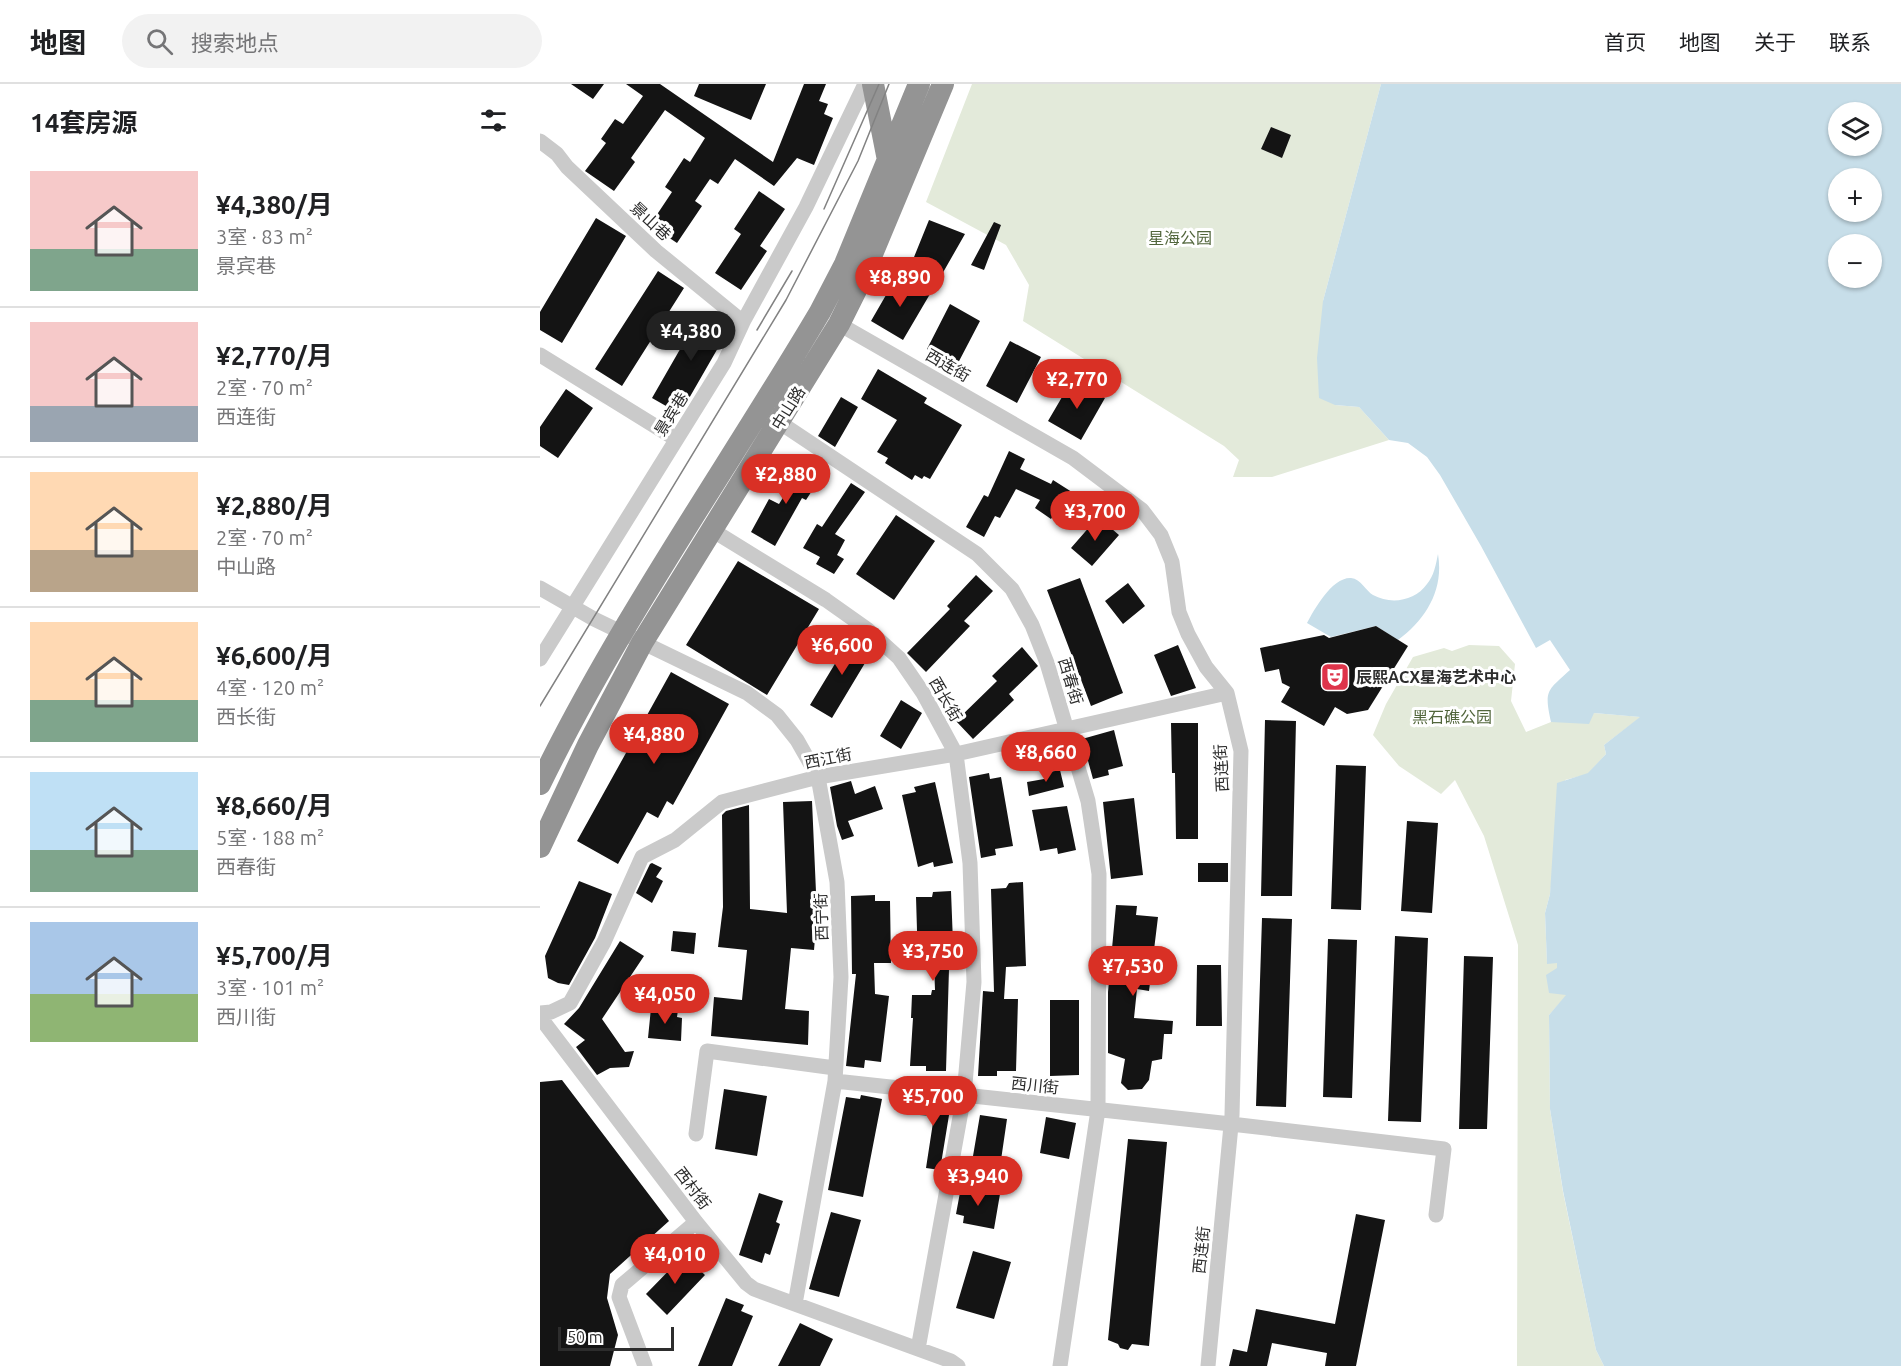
<!DOCTYPE html>
<html lang="zh">
<meta charset="utf-8">
<style>
body{margin:0;font-family:Ubuntu,"Noto Sans SC",sans-serif;background:#f2f2f2;color:#202124;height:100vh;display:flex;flex-direction:column;font-size:22px;white-space:nowrap}
*{box-sizing:border-box;margin:0}
p{font-size:20px;color:#757577}
.icon{flex:none;width:33px;height:33px;fill:none;stroke:currentColor;stroke-width:2;stroke-linecap:round;stroke-linejoin:round}
.map{position:relative;flex:1;overflow:hidden}
.side{display:flex;flex-direction:column;background:#fff;width:540px}
.side>*{flex:none}
.tools{position:absolute;left:1288px;top:18px;display:grid;gap:12px}
.tools a{display:grid;place-items:center;width:54px;height:54px;border-radius:50%;background:#fff;box-shadow:0 2px 4px #0004;font-size:30px}
.scale{position:absolute;left:18px;bottom:15px;width:116px;box-sizing:border-box;padding-left:6px;border:3px solid #2d2d2d;border-top:0;font-size:16px;line-height:21px;white-space:nowrap;color:#2d2d2d;-webkit-text-stroke:4px #fff;paint-order:stroke}
.price{position:absolute;translate:-50% -51px;padding:0 14px;border-radius:21px;background:#d93025;color:#fff;font-size:20px;line-height:39px;filter:drop-shadow(0 2px 3px #0008)}
.price::after{content:'';position:absolute;left:50%;top:36px;width:18px;height:14px;margin-left:-9px;background:inherit;clip-path:polygon(0 0,100% 0,50% 100%)}
.price.on{background:#222;color:#fff}
ul{padding:0;list-style:none}
li{display:flex;align-items:center;gap:18px;height:150px;padding:0 30px}
li+li{border-top:2px solid #e0e0e0}
li span{display:grid;place-items:center;flex:none;width:168px;height:120px;border-radius:0px;color:#555}
li>.icon{margin-inline-start:auto}
span .icon{width:72px;height:72px;fill:#fffc;stroke-width:1}
li b{font-size:26px}
h2{display:flex;justify-content:space-between;align-items:center;height:72px;padding:0 30px;font-size:26px}
header{display:flex;align-items:center;gap:36px;box-sizing:border-box;height:84px;padding:0 30px;background:#fff;border-bottom:2px solid #e0e0e0}
header strong{font-size:28px}
nav{display:flex;gap:33px;margin-inline-start:auto;font-size:21px}
.search{width:420px;height:54px;background:#f2f2f2;display:flex;align-items:center;gap:15px;box-sizing:border-box;padding:0 21px;border-radius:33px;color:#757577;font-size:22px}
main{display:flex;flex:1;min-height:0}
.map>svg:first-child{display:block}
.green{fill:#e3eada}
.water{fill:#c7dee9;fill-rule:evenodd}
.building{fill:#141414}
.lines{fill:none;stroke-linecap:round;stroke-linejoin:round}
.minor{stroke:#cacaca;stroke-width:15}
.highway{stroke:#949494;stroke-width:22}
.tram{stroke:#828282;stroke-width:1.5}
.labels{text-anchor:middle;dominant-baseline:central;stroke-width:6;stroke-linejoin:round;paint-order:stroke}
.street-label{font-size:16px;fill:#2d2d2d;stroke:#fff}
.park-label{font-size:16px;fill:#52663c;stroke:#fff}
.poi-label{font-size:16px;font-weight:bold;fill:#2d2d2d;stroke:#fff;text-anchor:start}
</style>
<header>
<strong>地图</strong>
<div class="search"><svg class="icon" aria-label="search" viewBox="0 0 24 24"><circle cx="10" cy="10" r="6"/><path d="M15 15l6 6"/></svg>搜索地点</div>
<nav><a>首页</a><a>地图</a><a>关于</a><a>联系</a></nav>
</header>
<main>
<section class="side">
<h2>14套房源<svg class="icon" aria-label="filters" viewBox="0 0 24 24"><path d="M4 7h16M4 17h16"/><circle cx="9" cy="7" r="2"/><circle cx="15" cy="17" r="2"/></svg></h2>
<ul>
<li><span style="background:linear-gradient(#f6c9c9 65%,#7fa58c 0)"><svg class="icon" aria-label="home" viewBox="0 0 24 24"><path d="M3 11l9-7 9 7M6 9v11h12V9"/></svg></span><div><b>¥4,380/月</b><p>3室 · 83 m²</p><p>景宾巷</p></div></li>
<li><span style="background:linear-gradient(#f6c9c9 70%,#9aa5b1 0)"><svg class="icon" aria-label="home" viewBox="0 0 24 24"><path d="M3 11l9-7 9 7M6 9v11h12V9"/></svg></span><div><b>¥2,770/月</b><p>2室 · 70 m²</p><p>西连街</p></div></li>
<li><span style="background:linear-gradient(#ffd9b3 65%,#b9a48a 0)"><svg class="icon" aria-label="home" viewBox="0 0 24 24"><path d="M3 11l9-7 9 7M6 9v11h12V9"/></svg></span><div><b>¥2,880/月</b><p>2室 · 70 m²</p><p>中山路</p></div></li>
<li><span style="background:linear-gradient(#ffd9b3 65%,#7fa58c 0)"><svg class="icon" aria-label="home" viewBox="0 0 24 24"><path d="M3 11l9-7 9 7M6 9v11h12V9"/></svg></span><div><b>¥6,600/月</b><p>4室 · 120 m²</p><p>西长街</p></div></li>
<li><span style="background:linear-gradient(#bfe0f5 65%,#7fa58c 0)"><svg class="icon" aria-label="home" viewBox="0 0 24 24"><path d="M3 11l9-7 9 7M6 9v11h12V9"/></svg></span><div><b>¥8,660/月</b><p>5室 · 188 m²</p><p>西春街</p></div></li>
<li><span style="background:linear-gradient(#a9c7e8 60%,#8fb573 0)"><svg class="icon" aria-label="home" viewBox="0 0 24 24"><path d="M3 11l9-7 9 7M6 9v11h12V9"/></svg></span><div><b>¥5,700/月</b><p>3室 · 101 m²</p><p>西川街</p></div></li>
</ul>
</section>
<div class="map">
<svg width="1361" height="1282" viewBox="0 0 1361 1282">
<rect width="100%" height="100%" fill="#fff"/>
<path class="green" d="M432,0H841L783,217L795,321L819,323L849,356L732,393H693L699,376L684,362L483,237L489,201L466,161L386,118Z
M929,561L959,562L975,580L971,617L986,648L1011,638H1027L1054,629L1101,633L1064,661L1066,670L1048,690L1025,696L1010,810L1005,829L1007,879L1017,878V884L1027,911L1009,931L1010,1025L1023,1108L1056,1266L1064,1282H977L978,861L944,752L915,696L901,710L859,682L833,651L846,620L873,573L904,564L912,567Z"/>
<path class="water" d="M841,0H1361V1282H1064L1056,1266L1023,1107L1010,1025L1009,931L1026,911L1009,909L1006,891L1017,884V879L1007,880L1005,829L1010,810L1017,699L1048,689L1066,670L1064,661L1100,633L1054,629L1049,640L1011,638C1004,606 1007,607 1030,586L1010,556L996,564L941,462L900,391L887,373L868,359L849,356L819,323L795,321L779,314L777,274L783,217ZM1299,28H1332V62H1299ZM1299,94H1332V128H1299ZM1299,160H1332V194H1299Z
M898,470C904,506 886,535 858,556L836,542L791,553L767,539C774,526 792,493 811,494C821,495 826,507 833,511C851,521 875,517 887,500C894,492 896,480 898,470Z"/>
<path class="building" d="M31,0H64L53,15Z
M86,0H120L233,78L264,0H286L279,17L288,20L284,30L293,34L274,81L257,74L234,102L195,75L178,100L170,95L155,117L162,122L137,159L110,141L132,108L125,103L144,74L150,78L165,54L125,26L91,74L95,78L74,107L45,87L66,59L61,55L75,35L83,40L103,12Z
M159,0H226L211,36L154,12Z
M731,43L751,51L742,74L721,65Z
M219,107L245,125L220,162L227,167L201,206L175,189L201,150L194,145Z
M56,134L86,152L22,259L0,246V228Z
M389,136L425,150L401,192L370,183Z
M454,138L461,141L444,186L431,181Z
M118,187L144,204L82,302L55,285Z
M357,192L390,210L363,256L331,237Z
M410,220L440,237L417,281L387,265Z
M162,227L190,243L140,330L112,314Z
M470,257L501,273L477,319L446,302Z
M338,285L387,314L384,319L422,341L390,395L384,392L382,395L375,391L372,396L345,379L348,374L337,368L357,336L321,315Z
M532,296L565,314L541,356L508,337Z
M26,305L53,324L18,374L0,362V343Z
M301,313L318,323L295,363L278,352Z
M469,367L485,375L480,385L511,400L513,396L535,410L524,426L519,423L511,435L495,424L500,416L476,405L460,434L455,432L444,453L426,443L444,411L448,413Z
M266,377L284,388L266,416L262,414L235,462L211,448L229,415L239,420Z
M311,399L325,408L295,450L305,456L297,471L304,475L294,490L276,480L280,473L263,464L277,440L282,443Z
M356,431L395,457L354,516L316,490Z
M558,433L579,451L552,482L531,464Z
M198,477L279,525L227,611L146,561Z
M436,491L453,507L424,537L430,542L386,588L367,569L410,525L407,522Z
M540,494L583,609L551,622L507,506Z
M588,499L605,522L583,540L565,517Z
M836,542L868,562L828,626L807,630L795,623L784,642L741,618L750,603L742,599L739,585L725,588L720,564L784,551L789,554Z
M313,550L334,564L292,634L270,621Z
M638,561L656,604L631,612L614,571Z
M482,563L498,582L469,610L474,616L433,655L416,637L457,597L452,592Z
M131,588L189,620L133,721L127,717L118,734L107,728L78,780L37,757Z
M361,616L382,629L361,665L340,652Z
M725,636L756,637L752,812H721Z
M631,639H658V755H636L635,689H632Z
M574,646L583,682L568,686L569,691L553,695L542,655Z
M796,681L826,682L821,826L791,825Z
M520,686L524,703L489,712L487,698L504,695L505,689Z
M449,689L450,695L461,693L473,762L455,765L456,771L441,774L429,693Z
M311,697L315,710L335,702L343,725L308,737L314,752L302,756L297,742L290,703Z
M395,698L413,779L394,783L393,778L378,783L362,711L376,708L374,703Z
M594,714L603,791L571,795L563,718Z
M272,717L277,831L274,866L251,864L245,925L269,927L268,961L171,952L174,913L202,916L207,866L178,863L183,823L182,731L186,727L209,721L210,825L247,829L243,718Z
M527,722L536,766L518,770L517,764L500,767L492,726Z
M867,737L898,739L892,829L861,827Z
M112,779L122,784L116,793L123,797L112,819L96,809L110,780Z
M658,779H688V798H658Z
M39,797L72,810L55,854L29,901L18,899L8,894L5,872Z
M483,798L486,882L466,883L464,915H478L476,987H457V992H438L443,907L454,908L451,805L466,804L469,799Z
M411,807L414,885H409L406,987H386V982H370L373,934H371L372,911H391L392,906H395L394,879L378,880L376,813H392L393,808Z
M335,811V817H350L351,879H334L335,910L349,912L341,978L325,976L324,984L306,982L316,890H312L311,812Z
M576,821L597,822L596,831L618,833L609,907L597,905L594,934L633,937L632,950H624L622,975L612,977L609,996L602,1005L588,1006L581,999L585,975L568,969V908Z
M722,834L752,835L746,1023L716,1022Z
M133,847L156,849L154,870L131,867Z
M855,852L888,854L881,1038L848,1037Z
M788,855L817,856L812,1014L783,1013Z
M80,857L104,872L62,935L85,968L94,967L89,983L70,984L57,991L36,963L45,956L24,940L39,924Z
M924,872L953,873L947,1045H919Z
M657,881H681L682,942H656Z
M510,916H539V991L510,992Z
M111,924L138,926L137,933L142,934L141,957L108,954Z
M22,996L129,1137L70,1190L67,1214L78,1251L70,1282H0V998Z
M184,1005L227,1012L217,1072L175,1065Z
M321,1011L342,1015L323,1113L288,1106L306,1013L320,1015Z
M366,1016L411,1019L400,1086L386,1084L394,1032L365,1030Z
M440,1031L467,1035L461,1076L433,1072Z
M506,1033L536,1039L529,1075L500,1069Z
M588,1055L627,1058L609,1262L592,1260L588,1266L580,1264L578,1260L568,1256Z
M421,1103L460,1110L454,1145L423,1139L424,1132L416,1130Z
M219,1109L243,1117L236,1138L240,1140L230,1171L225,1169L222,1179L199,1171Z
M291,1128L321,1136L299,1213L269,1205Z
M816,1130L845,1136L816,1282H785L787,1269L732,1259L727,1282H689L693,1265L707,1268L716,1225L795,1240Z
M433,1167L471,1178L454,1235L416,1224Z
M144,1171L165,1191L127,1231L106,1210Z
M186,1214L204,1221L201,1227L213,1232L192,1282H158Z
M260,1239L293,1255L280,1282H238Z"/>
<g class="lines">
<path class="minor" d="M0,57L17,70L27,83L116,167L203,238
M299,240L533,374L602,426L621,451L632,478L639,528L648,550L666,583L687,609L701,667L692,1031L668,1282
M0,271L136,355
M239,338L437,470L472,505L492,541L507,579L548,717L559,790L558,1026L520,1282
M172,446L286,516L327,545L359,574L383,609L416,670L430,779L434,898L424,1011L378,1265
M0,504L54,535L207,609L237,631L257,656L278,693L297,798L301,893L295,997L255,1220
M0,575L184,279L203,238L266,123L325,0
M0,929L11,928L30,919L64,858L102,773L135,756L182,718L278,693L416,670L687,609
M0,933L156,1138L206,1199L214,1205L411,1277L418,1282
M295,997L691,1040L904,1065L896,1131
M156,1050L167,967L295,984
M105,1282L79,1213L82,1201L156,1138"/>
<path class="highway" d="M333,0L348,76
M0,700C80,536 187,385 280,228L305,180L379,0
M0,763L48,661L102,559L299,240L322,194L403,0"/>
<path class="tram" d="M284,125L339,0
M217,246L252,187
M0,622L246,216L318,77L349,0"/>
</g>
<defs>
<g id="theatre-square" transform="scale(1.5)"><rect x="-9" y="-9" width="18" height="18" rx="4" fill="#de344a" stroke="#fff"/><path d="M-5-5.5Q0-4 5-5.5V0Q5 5 0 6Q-5 5-5 0ZM-3.3-2.5H-1v1.5H-3.3ZM1-2.5H3.3v1.5H1ZM-2.8 1Q0 5.5 2.8 1Z" fill="#fff"/></g>
</defs>
<g fill-rule="evenodd">
<use href="#theatre-square" x="795" y="593"/>
</g>
<g class="labels">
<g class="street-label">
<text transform="translate(111 137) rotate(43)">景山巷</text>
<text transform="translate(408 281) rotate(30)">西连街</text>
<text transform="translate(248 324) rotate(-58)">中山路</text>
<text transform="translate(131 330) rotate(-58)">景宾巷</text>
<text transform="translate(531 597) rotate(73)">西春街</text>
<text transform="translate(406 615) rotate(60)">西长街</text>
<text transform="translate(288 674) rotate(-11)">西江街</text>
<text transform="translate(681 684) rotate(-93)">西连街</text>
<text transform="translate(281 833) rotate(-92)">西宁街</text>
<text transform="translate(495 1001) rotate(6)">西川街</text>
<text transform="translate(153 1104) rotate(53)">西村街</text>
<text transform="translate(661 1166) rotate(-84)">西连街</text>
</g>
<g class="park-label">
<text x="640" y="154">星海公园</text>
<text x="912" y="633">黑石礁公园</text>
</g>
<g class="poi-label">
<text x="816" y="593">辰熙ACX星海艺术中心</text>
</g>
</g>
</svg>
<div class="tools">
<a><svg class="icon" aria-label="layers" viewBox="0 0 24 24"><path d="M12 4l9 5-9 5-9-5zM3 14l9 5 9-5"/></svg></a>
<a>+</a>
<a>−</a>
</div>
<div class="scale">50 m</div>
<b class="price" style="left:360px;top:224px">¥8,890</b>
<b class="price on" style="left:151px;top:278px">¥4,380</b>
<b class="price" style="left:537px;top:326px">¥2,770</b>
<b class="price" style="left:246px;top:421px">¥2,880</b>
<b class="price" style="left:555px;top:458px">¥3,700</b>
<b class="price" style="left:302px;top:592px">¥6,600</b>
<b class="price" style="left:114px;top:681px">¥4,880</b>
<b class="price" style="left:506px;top:699px">¥8,660</b>
<b class="price" style="left:393px;top:898px">¥3,750</b>
<b class="price" style="left:593px;top:913px">¥7,530</b>
<b class="price" style="left:125px;top:941px">¥4,050</b>
<b class="price" style="left:393px;top:1043px">¥5,700</b>
<b class="price" style="left:438px;top:1123px">¥3,940</b>
<b class="price" style="left:135px;top:1201px">¥4,010</b>
</div>
</main>
